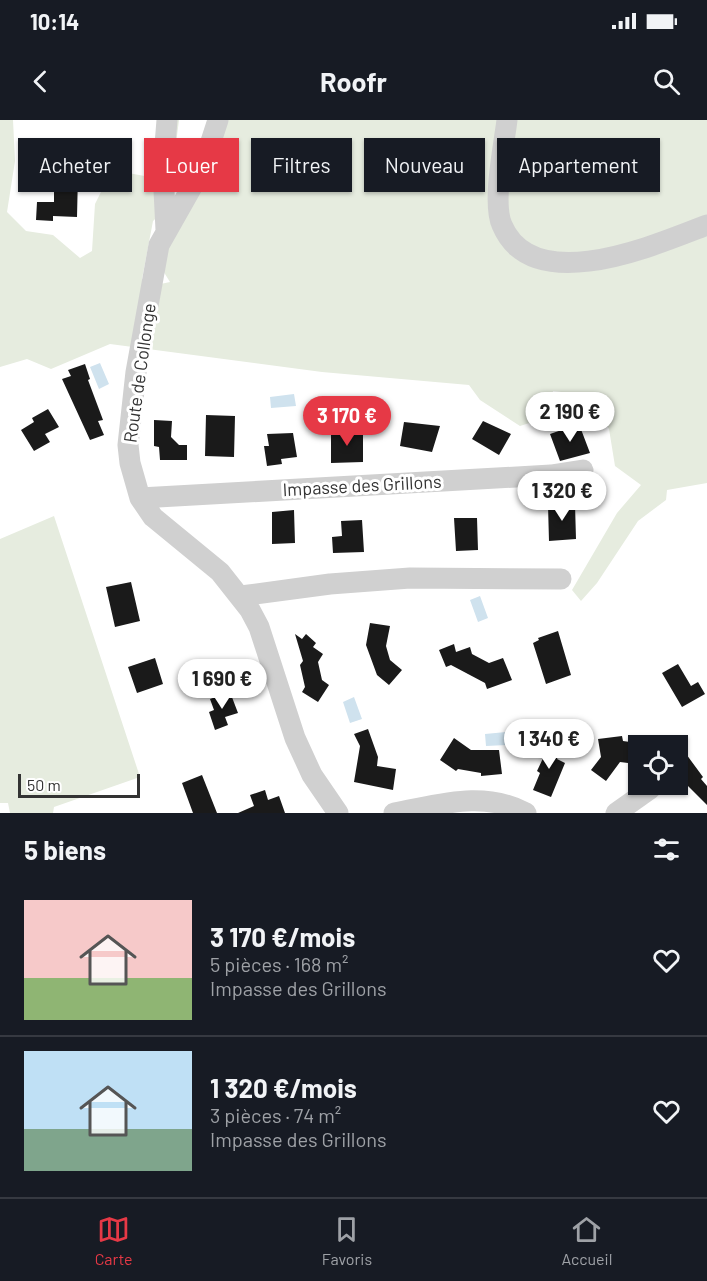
<!DOCTYPE html>
<html lang="fr">
<meta charset="utf-8">
<style>
body{margin:0;font-family:Barlow,sans-serif;background:#20242c;color:#f1f3f6;height:100vh;display:flex;flex-direction:column;font-size:22px;white-space:nowrap}
*{box-sizing:border-box;margin:0}
p{font-size:20px;color:#9ea1a6}
.icon{flex:none;width:33px;height:33px;fill:none;stroke:currentColor;stroke-width:2;stroke-linecap:round;stroke-linejoin:round}
.map{position:relative;height:693px;overflow:hidden}
.sheet{display:flex;flex-direction:column;background:#171b24;flex:1}
.sheet>*{flex:none}
.top-card{position:absolute;left:18px;top:18px;width:672px;height:54px;display:flex;gap:12px}
.buttons{position:absolute;left:628px;top:615px;display:grid;gap:12px}
.buttons a{display:grid;place-items:center;width:60px;height:60px;border-radius:0px;background:#171b24;box-shadow:0 2px 4px #0004;font-size:30px}
.scale{position:absolute;left:18px;bottom:15px;width:122px;box-sizing:border-box;padding-left:6px;border:3px solid #333;border-top:0;font-size:16px;line-height:21px;white-space:nowrap;color:#333;-webkit-text-stroke:4px #fff;paint-order:stroke}
.price{position:absolute;translate:-50% -51px;padding:0 14px;border-radius:21px;background:#fff;color:#222;font-size:20px;line-height:39px;filter:drop-shadow(0 2px 3px #0008)}
.price::after{content:'';position:absolute;left:50%;top:36px;width:18px;height:14px;margin-left:-9px;background:inherit;clip-path:polygon(0 0,100% 0,50% 100%)}
.price.current{background:#e63946;color:#fff}
ul{padding:0;list-style:none}
li{display:flex;align-items:center;gap:18px;height:150px;padding:0 24px}
li+li{border-top:2px solid #363941}
li span{display:grid;place-items:center;flex:none;width:168px;height:120px;border-radius:0px;color:#555}
li>.icon{margin-inline-start:auto}
span .icon{width:72px;height:72px;fill:#fffc;stroke-width:1}
li b{font-size:26px}
h2{display:flex;justify-content:space-between;align-items:center;height:72px;padding:0 24px;font-size:26px}
.chip{padding:0 21px;border-radius:0px;background:#171b24;box-shadow:0 2px 4px #0004;font-size:21px;line-height:54px}
.chip.current{background:#e63946;color:#fff}
.status{display:flex;justify-content:space-between;align-items:center;height:42px;padding:0 30px;background:#171b24;direction:ltr}
.status svg{height:16px;fill:currentColor}
header{display:flex;justify-content:space-between;align-items:center;height:78px;padding:0 24px;background:#171b24;font-size:27px;font-weight:700}
.tab-bar{display:flex;justify-content:space-around;align-items:center;height:84px;border-top:2px solid #363941;background:#171b24;font-size:16px;color:#9ea1a6}
.tab-bar a{display:grid;justify-items:center;gap:3px}
.tab-bar .current{color:#e63946}
.map>svg:first-child{display:block}
.green{fill:#e6ecdf}
.water{fill:#cfe2ee}
.building{fill:#1a1a1a}
.lines{fill:none;stroke-linecap:round;stroke-linejoin:round}
.minor{stroke:#d0d0d0;stroke-width:21}
.labels{text-anchor:middle;dominant-baseline:central;stroke-width:6;stroke-linejoin:round;paint-order:stroke}
.street-label{font-size:18px;fill:#333;stroke:#fff}
</style>
<div class="status"><b>10:14</b><svg viewBox="0 0 49 12"><path d="M0 12V9h3v3zM5 12V6h3v6zM10 12V3h3v9zM15 12V0h3v12zM26 1h20v11H26zM47 4h2v5h-2z"/></svg></div>
<header><svg class="icon" aria-label="back" viewBox="0 0 24 24"><path d="M15 5l-7 7 7 7"/></svg>Roofr<svg class="icon" aria-label="search" viewBox="0 0 24 24"><circle cx="10" cy="10" r="6"/><path d="M15 15l6 6"/></svg></header>
<div class="map">
<svg width="707" height="693" viewBox="0 0 707 693">
<rect width="100%" height="100%" fill="#fff"/>
<path class="green" d="M0,0H13L15,41L7,92L26,111L53,115L80,138L92,131L95,84L112,50L150,57L165,71L172,0H179L168,87L153,101L142,159L156,165L170,162L160,146L223,0H707V363L667,370L666,380L638,401L597,463L581,481L572,470L617,393L641,365L615,346L609,309L587,275L553,271L548,297L520,306L480,280L469,265L322,252L110,224L51,249L27,239L0,247Z
M54,396L140,657L54,687L53,693H10L8,683H0V419Z"/>
<path class="water" d="M100,243L109,264L99,269L90,247Z
M294,274L296,286L271,288L270,277Z
M343,288L364,289V300L342,299L340,294Z
M480,476L488,498L478,502L470,480Z
M354,577L362,599L350,603L343,582Z
M506,612L507,625L486,626L485,614Z"/>
<path class="building" d="M54,54H78L77,97L53,96V101L36,100L37,82H54Z
M85,244L90,259L88,260L103,300L98,301L104,315L90,320L62,259L71,256L68,250Z
M48,289L59,307L45,314L50,322L34,331L21,310L34,302L32,298Z
M206,295L235,296L234,337L205,336Z
M154,300L172,301L171,317L179,325H187V340H160L159,327L154,326Z
M483,301L511,314L499,335L472,319Z
M404,302L440,306L432,332L400,326Z
M579,304L590,333L560,341L550,314Z
M363,311V342L331,343V312Z
M293,313L297,337L281,339L282,344L267,346L264,326H269L267,314Z
M575,384L576,419L549,421L548,385Z
M294,390L295,423L272,424V392Z
M454,398H477L478,430L456,431Z
M362,400L364,432L333,433L332,417L342,416L341,401Z
M131,462L140,501L115,507L106,467Z
M370,503L390,506L386,526L390,540L402,550L389,565L377,555L366,525Z
M558,511L571,555L546,564L533,523L539,520L538,518Z
M295,514L302,519L306,514L316,523L313,527L323,534L318,542L322,560L329,565L318,582L302,572L305,567L300,545L303,541Z
M454,524L456,532L470,527L472,534L489,543L503,538L512,560L487,569L485,563L451,545L446,547L439,530Z
M155,538L163,564L137,573L128,547Z
M678,544L691,566L698,562L705,574L682,587L662,553Z
M230,572L238,593L225,597L228,605L215,610L209,592L214,590L210,579Z
M368,609L378,637L377,646L396,649L393,670L354,662L360,626L354,614Z
M622,616L623,621L630,622L628,643L620,642L606,661L591,650L601,637L598,619Z
M454,618L471,630H499L502,654L481,656V653L458,649L456,651L440,640Z
M546,621L557,625L560,632L557,639L565,643L551,677L533,670L540,653L537,651L545,634L541,633Z
M678,623L703,657L701,659L707,666V685L678,656Z
M202,655L217,693H193L182,663Z
M265,670L268,680L279,676L285,693H238L254,686L250,675Z"/>
<g class="lines">
<path class="minor" d="M218,0L202,49L159,125L136,252L128,325L130,343L140,378L153,397L220,452L250,490L259,507L295,618L312,655L338,693
M507,0C504,25 492,83 502,105C533,179 657,124 707,105
M166,110L163,50L167,0
M140,378L551,355L583,350
M241,476L330,464L410,458L561,459
M394,693C439,685 483,670 526,693
M616,693L650,669"/>
</g>
<g class="labels">
<g class="street-label">
<text transform="translate(139 253) rotate(-82)">Route de Collonge</text>
<text transform="translate(362 365) rotate(-3)">Impasse des Grillons</text>
</g>
</g>
</svg>
<div class="buttons">
<a><svg class="icon" aria-label="locate" viewBox="0 0 24 24"><circle cx="12" cy="12" r="6"/><path d="M12 2v4M12 18v4M2 12h4M18 12h4"/></svg></a>
</div>
<div class="scale">50 m</div>
<b class="price" style="left:570px;top:323px">2 190 €</b>
<b class="price current" style="left:347px;top:327px">3 170 €</b>
<b class="price" style="left:562px;top:402px">1 320 €</b>
<b class="price" style="left:222px;top:590px">1 690 €</b>
<b class="price" style="left:549px;top:650px">1 340 €</b>
<div class="top-card">
<a class="chip">Acheter</a>
<a class="chip current">Louer</a>
<a class="chip">Filtres</a>
<a class="chip">Nouveau</a>
<a class="chip">Appartement</a>
</div>
</div>
<section class="sheet">
<h2>5 biens<svg class="icon" aria-label="filters" viewBox="0 0 24 24"><path d="M4 7h16M4 17h16"/><circle cx="9" cy="7" r="2"/><circle cx="15" cy="17" r="2"/></svg></h2>
<ul>
<li><span style="background:linear-gradient(#f6c9c9 65%,#8fb573 0)"><svg class="icon" aria-label="home" viewBox="0 0 24 24"><path d="M3 11l9-7 9 7M6 9v11h12V9"/></svg></span><div><b>3 170 €/mois</b><p>5 pièces · 168 m²</p><p>Impasse des Grillons</p></div><svg class="icon" aria-label="heart" viewBox="0 0 24 24"><path d="M12 20l-8-8c-3-5 5-10 8-4 3-6 11-1 8 4z"/></svg></li>
<li><span style="background:linear-gradient(#bfe0f5 65%,#7fa58c 0)"><svg class="icon" aria-label="home" viewBox="0 0 24 24"><path d="M3 11l9-7 9 7M6 9v11h12V9"/></svg></span><div><b>1 320 €/mois</b><p>3 pièces · 74 m²</p><p>Impasse des Grillons</p></div><svg class="icon" aria-label="heart" viewBox="0 0 24 24"><path d="M12 20l-8-8c-3-5 5-10 8-4 3-6 11-1 8 4z"/></svg></li>
</ul>
</section>
<nav class="tab-bar">
<a class="current"><svg class="icon" aria-label="map" viewBox="0 0 24 24"><path d="M3 6l6-2 6 2 6-2v14l-6 2-6-2-6 2zM9 4v14M15 6v14"/></svg>Carte</a>
<a><svg class="icon" aria-label="saved" viewBox="0 0 24 24"><path d="M7 4h10v16l-5-4-5 4z"/></svg>Favoris</a>
<a><svg class="icon" aria-label="home" viewBox="0 0 24 24"><path d="M3 11l9-7 9 7M6 9v11h12V9"/></svg>Accueil</a>
</nav>
